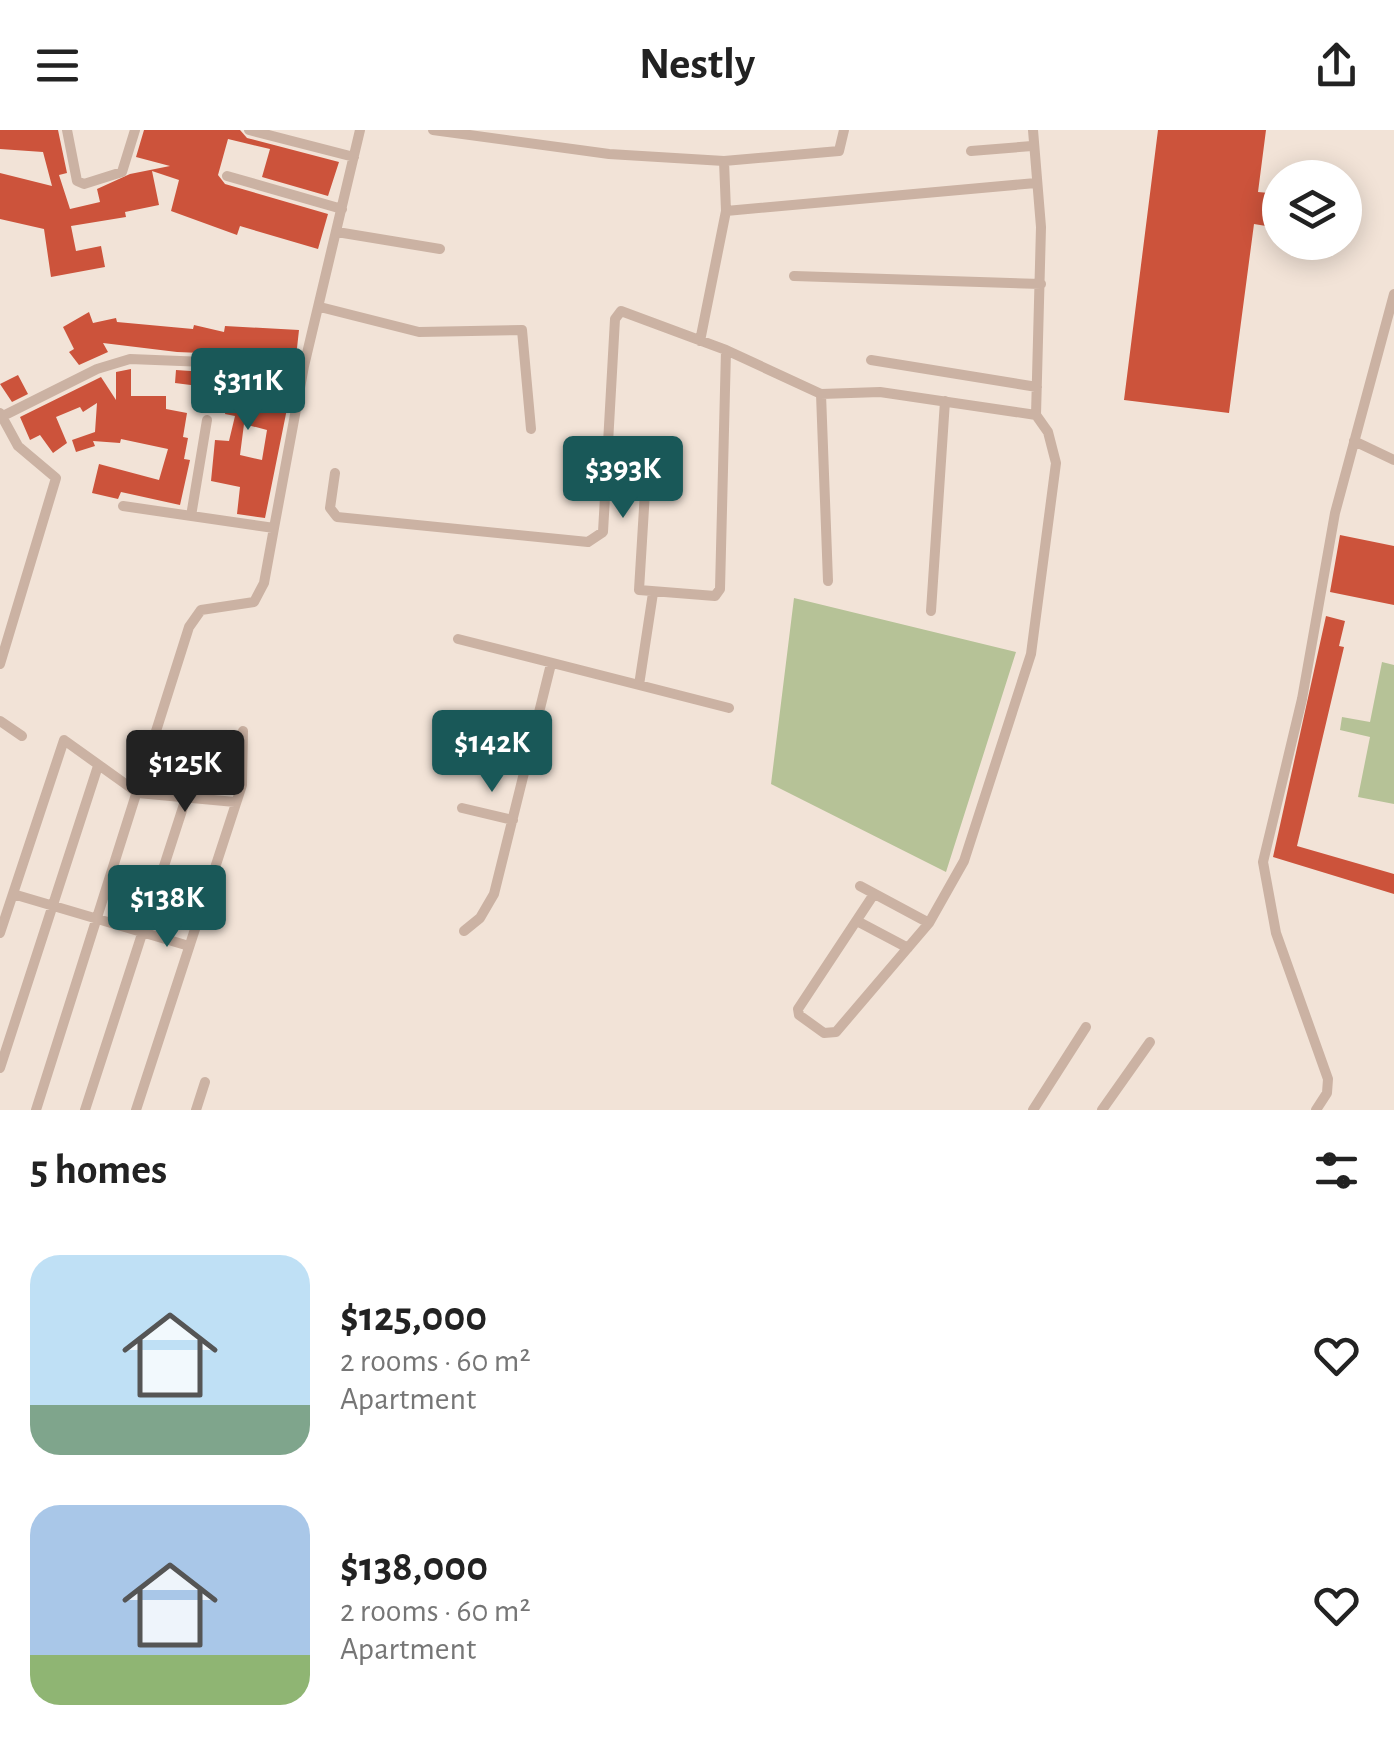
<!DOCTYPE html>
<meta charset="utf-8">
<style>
body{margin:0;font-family:"Alegreya Sans",sans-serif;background:#f2f2f2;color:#222;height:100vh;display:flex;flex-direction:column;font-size:38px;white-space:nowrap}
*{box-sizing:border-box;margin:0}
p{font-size:32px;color:#767676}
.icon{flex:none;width:55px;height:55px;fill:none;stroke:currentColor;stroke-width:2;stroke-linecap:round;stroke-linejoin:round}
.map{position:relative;height:980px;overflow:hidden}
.details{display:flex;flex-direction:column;background:#fff;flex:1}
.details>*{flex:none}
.controls{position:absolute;left:1262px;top:30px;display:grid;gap:20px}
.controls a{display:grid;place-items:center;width:100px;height:100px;border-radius:50%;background:#fff;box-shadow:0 5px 25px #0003;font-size:50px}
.price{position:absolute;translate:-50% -85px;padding:0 22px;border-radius:10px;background:#195858;color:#fff;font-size:32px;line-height:65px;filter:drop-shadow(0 2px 5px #0008)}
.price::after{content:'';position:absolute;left:50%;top:60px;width:30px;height:22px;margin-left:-15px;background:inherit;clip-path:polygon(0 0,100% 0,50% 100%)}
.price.selected{background:#222;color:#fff}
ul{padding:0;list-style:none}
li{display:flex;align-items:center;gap:30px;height:250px;padding:0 30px}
li span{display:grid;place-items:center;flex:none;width:280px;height:200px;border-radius:30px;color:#555}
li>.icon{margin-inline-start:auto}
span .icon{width:120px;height:120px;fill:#fffc;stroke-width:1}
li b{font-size:42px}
h2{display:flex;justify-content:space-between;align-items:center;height:120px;padding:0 30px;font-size:42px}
header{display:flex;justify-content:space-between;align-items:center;height:130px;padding:0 30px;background:#fff;font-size:45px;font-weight:700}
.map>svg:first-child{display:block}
.green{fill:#b6c297}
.building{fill:#cc533b;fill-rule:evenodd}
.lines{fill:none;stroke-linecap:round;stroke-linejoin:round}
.street{stroke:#cbb2a3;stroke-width:10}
</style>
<header><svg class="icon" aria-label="menu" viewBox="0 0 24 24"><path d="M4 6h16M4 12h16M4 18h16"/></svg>Nestly<svg class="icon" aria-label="share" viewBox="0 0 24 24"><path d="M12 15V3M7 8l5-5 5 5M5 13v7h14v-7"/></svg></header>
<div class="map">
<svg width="1394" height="980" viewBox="0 0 1394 980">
<rect width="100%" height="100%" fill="#f2e3d7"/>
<path class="green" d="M794,468L1016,522L946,742L771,654Z
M1382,532L1394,535V674L1358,667L1370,607L1340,600L1342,587L1370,592Z"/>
<path class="building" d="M0,0H58L67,43L59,45L70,79L100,72L97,59L130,44L170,36L136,27L144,0H240L247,8L339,32L328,66L262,47L270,19L228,9L218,45L225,54L328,84L318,119L240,96L237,105L171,81L179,50L152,41L159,75L125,82L126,87L71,96L76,121L101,116L105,137L51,147L44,99L0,89V43L52,56L43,22L0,19Z
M1158,0H1266L1258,62L1280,64V83L1278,98L1254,94L1229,283L1124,270Z
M89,182L93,193L116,188L117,192L193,199L194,195L224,202L225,196L299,200L296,227L177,222L103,213L108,222L79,235L69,222L74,219L63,197Z
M131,239V266H166V279L187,283L183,307L188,308L184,329L190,330L180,375L121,362L118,369L92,363L99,334L159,350L168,319L121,309L120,313L93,311L95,316L76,322L72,310L95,302L97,273L83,282L80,277L56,287L67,313L53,323L40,305L30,310L20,287L101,247L116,270V242Z
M176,240L279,247L294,244L265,388L237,384L240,357L211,351L215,310L229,311L235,286L225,284L230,260L175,253ZM244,294L267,300L262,330L240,325Z
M18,245L28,264L12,272L0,254Z
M1340,405L1394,416V475L1330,462Z
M1326,486L1345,491L1339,516L1344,517L1297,716L1394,744V764L1273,727Z"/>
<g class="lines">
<path class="street" d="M67,0L77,51L84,54L122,42L135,0
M249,0L354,27
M433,0L609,24L724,31
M971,21L1032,16
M227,46L342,79
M726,81L724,31L839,21L844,0
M337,102L440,119
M794,146L1041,154
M320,177L419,202L522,200L531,299
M700,211L726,81L1036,53
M871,230L1037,257
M0,283L18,316L56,348L0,534
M3,286L97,239L130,229L304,236
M1354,311L1394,330
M647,329L639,460L715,466L720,459L726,220
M335,343L330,378L337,387L588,412L603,402L615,189L621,181L726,220L821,264
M123,376L274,398L304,236L360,0
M191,386L207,290
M828,451L821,264L880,262L1036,285
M931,481L945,271
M458,509L639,555L653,463
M639,555L729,578
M0,591L22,606
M462,678L513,690
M860,756L929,793
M13,764L189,816
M874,764L798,879L799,885L824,903L836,902L929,793L964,731L1031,524L1056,333L1048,302L1036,285L1041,97L1033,0
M857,791L908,818
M464,801L480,788L494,764L551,534
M0,803L64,610L138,663L235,672
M0,938L98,636
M36,980L189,497L201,480L254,472L264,453L274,398
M85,980L187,665
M136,980L242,655L243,601
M196,980L205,952
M1033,980L1086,897
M1102,980L1150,912
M1316,980L1327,963L1328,949L1276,803L1263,732L1302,569L1335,383L1394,164"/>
</g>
</svg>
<div class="controls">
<a><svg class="icon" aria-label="layers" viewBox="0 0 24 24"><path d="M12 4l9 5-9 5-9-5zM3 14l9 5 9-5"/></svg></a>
</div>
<b class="price" style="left:248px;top:303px">$311K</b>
<b class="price" style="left:623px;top:391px">$393K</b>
<b class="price" style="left:492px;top:665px">$142K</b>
<b class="price selected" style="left:185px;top:685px">$125K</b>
<b class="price" style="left:167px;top:820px">$138K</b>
</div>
<section class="details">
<h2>5 homes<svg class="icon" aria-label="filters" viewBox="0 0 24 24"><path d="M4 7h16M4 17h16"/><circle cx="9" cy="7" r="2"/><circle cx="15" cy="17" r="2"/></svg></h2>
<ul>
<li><span style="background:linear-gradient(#bfe0f5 75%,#7fa58c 0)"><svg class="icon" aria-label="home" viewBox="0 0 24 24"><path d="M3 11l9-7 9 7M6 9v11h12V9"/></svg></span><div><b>$125,000</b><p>2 rooms · 60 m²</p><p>Apartment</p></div><svg class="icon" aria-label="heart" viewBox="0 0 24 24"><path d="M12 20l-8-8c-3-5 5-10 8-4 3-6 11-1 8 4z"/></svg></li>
<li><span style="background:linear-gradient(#a9c7e8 75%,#8fb573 0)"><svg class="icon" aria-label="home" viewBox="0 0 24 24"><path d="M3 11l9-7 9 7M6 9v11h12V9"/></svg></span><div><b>$138,000</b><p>2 rooms · 60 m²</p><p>Apartment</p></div><svg class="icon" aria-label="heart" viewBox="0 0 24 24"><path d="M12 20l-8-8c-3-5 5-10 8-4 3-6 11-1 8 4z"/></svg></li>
</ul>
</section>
